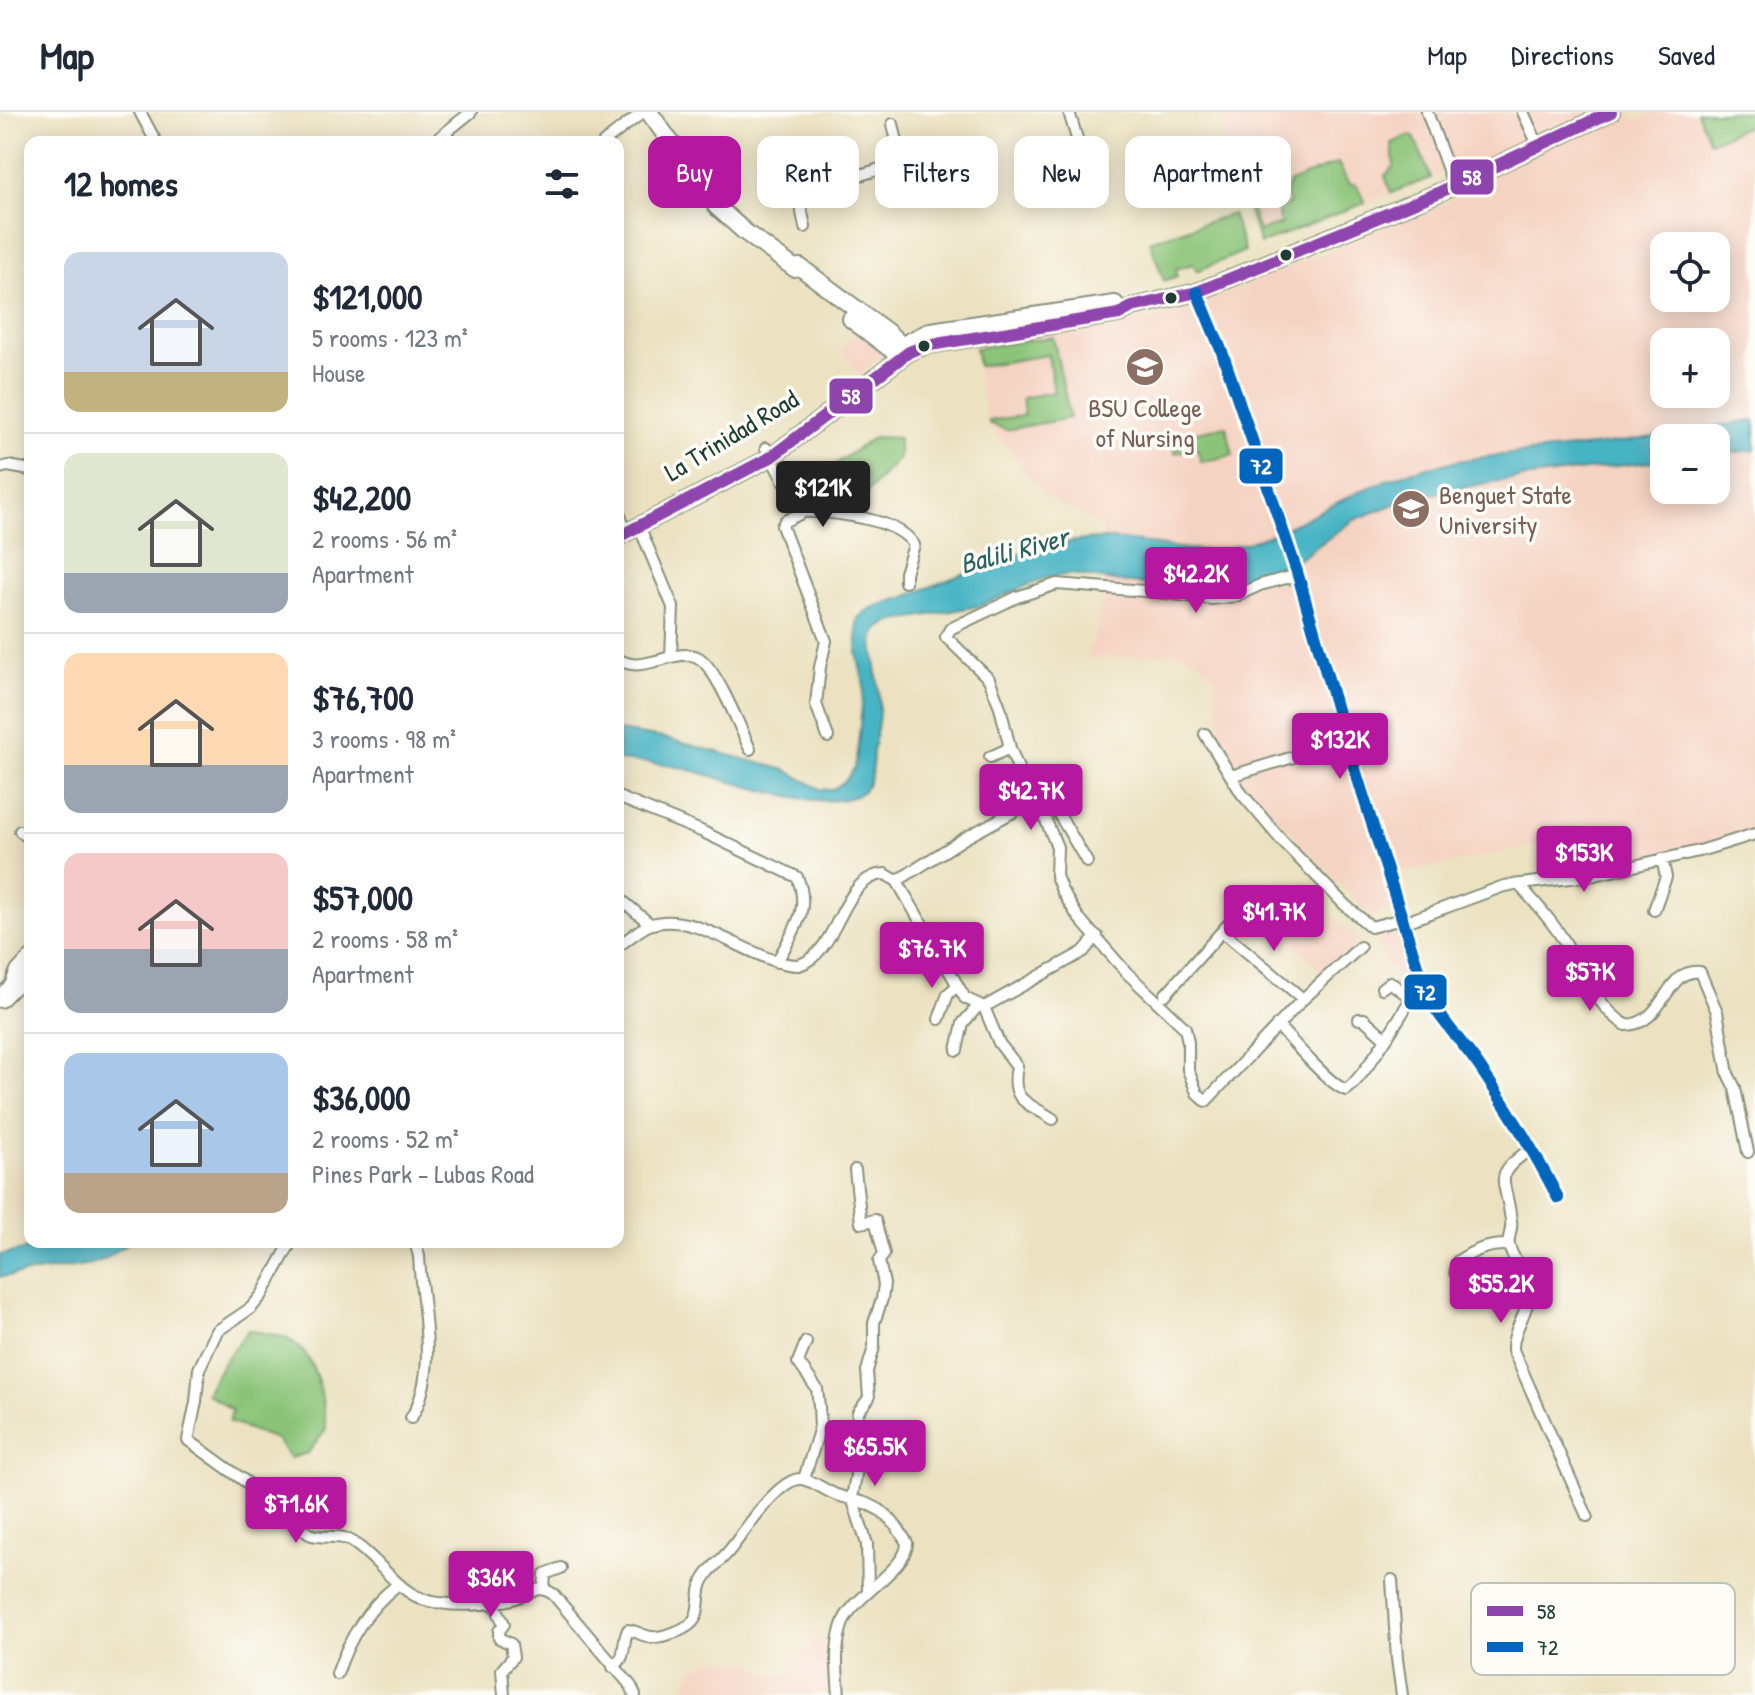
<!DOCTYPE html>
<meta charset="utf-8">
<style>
body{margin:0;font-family:"Patrick Hand",sans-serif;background:#f2f2f3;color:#1f2937;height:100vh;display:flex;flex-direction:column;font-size:30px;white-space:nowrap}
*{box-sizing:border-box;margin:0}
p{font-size:26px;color:#747a83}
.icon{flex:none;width:44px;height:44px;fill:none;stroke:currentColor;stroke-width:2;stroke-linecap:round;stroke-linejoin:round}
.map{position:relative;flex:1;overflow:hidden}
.panel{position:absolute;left:24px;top:24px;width:600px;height:1112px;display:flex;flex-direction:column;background:#fff;border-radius:16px;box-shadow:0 4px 20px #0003}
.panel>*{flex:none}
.hud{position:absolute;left:648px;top:24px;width:760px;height:72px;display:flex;gap:16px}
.controls{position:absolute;left:1650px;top:120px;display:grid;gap:16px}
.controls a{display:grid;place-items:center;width:80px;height:80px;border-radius:16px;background:#fff;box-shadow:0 4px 20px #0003;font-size:40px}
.price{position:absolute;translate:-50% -68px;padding:0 18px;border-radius:8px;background:#b5179e;color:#fff;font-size:26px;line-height:52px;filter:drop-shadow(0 2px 4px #0008)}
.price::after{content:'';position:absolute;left:50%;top:48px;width:24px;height:18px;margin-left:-12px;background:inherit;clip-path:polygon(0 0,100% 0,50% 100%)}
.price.active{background:#222;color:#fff}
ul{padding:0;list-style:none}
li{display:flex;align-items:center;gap:24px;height:200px;padding:0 40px}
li+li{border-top:2px solid #e0e1e3}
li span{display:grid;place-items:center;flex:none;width:224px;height:160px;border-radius:16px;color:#555}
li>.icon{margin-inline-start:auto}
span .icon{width:96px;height:96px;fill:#fffc;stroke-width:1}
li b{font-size:34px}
h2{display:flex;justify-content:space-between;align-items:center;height:96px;padding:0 40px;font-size:34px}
.tag{padding:0 28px;border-radius:16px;background:#fff;box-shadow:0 4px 20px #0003;font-size:28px;line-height:72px}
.tag.active{background:#b5179e;color:#fff}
header{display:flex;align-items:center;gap:48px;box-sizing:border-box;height:112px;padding:0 40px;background:#fff;border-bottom:2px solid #e0e1e3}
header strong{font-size:38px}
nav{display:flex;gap:44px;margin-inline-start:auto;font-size:28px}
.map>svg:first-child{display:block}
.built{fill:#f5d3c2;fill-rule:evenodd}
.green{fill:#8bc478;stroke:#558056;stroke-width:2}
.water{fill:#47b4c4;stroke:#33787c;stroke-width:2}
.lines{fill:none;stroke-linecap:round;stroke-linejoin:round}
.minor-casing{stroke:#86907a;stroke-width:14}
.primary-casing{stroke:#86907a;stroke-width:20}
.trunk-casing{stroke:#86907a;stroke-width:20}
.minor{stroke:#fff;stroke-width:10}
.primary{stroke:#fff;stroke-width:16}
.trunk{stroke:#fff;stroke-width:16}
.bus-1-casing{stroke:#fdfcf7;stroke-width:18}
.bus-2-casing{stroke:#fdfcf7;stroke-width:18}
.bus-1{stroke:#8e44ad;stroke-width:12}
.bus-2{stroke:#0065bd;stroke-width:12}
.bus-dot{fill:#1f3d34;stroke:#fdfcf7;stroke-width:3}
.labels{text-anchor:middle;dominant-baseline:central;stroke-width:7;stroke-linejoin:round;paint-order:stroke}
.education-label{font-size:26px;fill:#785e54;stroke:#fdfcf7}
.street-label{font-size:26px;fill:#1f3d34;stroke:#fdfcf7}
.water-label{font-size:28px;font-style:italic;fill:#2b615f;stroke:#fdfcf7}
.key{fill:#fdfcf7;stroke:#bac3bc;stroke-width:2}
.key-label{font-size:22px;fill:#1f3d34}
.line-badge{stroke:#fdfcf7;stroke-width:3}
.badge-label{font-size:22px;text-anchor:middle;font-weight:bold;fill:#fff}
</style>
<header>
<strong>Map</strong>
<nav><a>Map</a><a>Directions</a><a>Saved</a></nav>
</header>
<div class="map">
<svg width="1755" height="1583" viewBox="0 0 1755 1583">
<rect width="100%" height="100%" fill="#fdfcf7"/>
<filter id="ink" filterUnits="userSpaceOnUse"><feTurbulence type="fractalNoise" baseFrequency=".0125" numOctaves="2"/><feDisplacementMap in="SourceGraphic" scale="16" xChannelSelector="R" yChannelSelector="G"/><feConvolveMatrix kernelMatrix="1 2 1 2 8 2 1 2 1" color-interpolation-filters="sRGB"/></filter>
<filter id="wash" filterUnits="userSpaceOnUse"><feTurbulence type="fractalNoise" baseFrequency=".006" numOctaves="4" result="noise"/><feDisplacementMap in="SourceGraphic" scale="32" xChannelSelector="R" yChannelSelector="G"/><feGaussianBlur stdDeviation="1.8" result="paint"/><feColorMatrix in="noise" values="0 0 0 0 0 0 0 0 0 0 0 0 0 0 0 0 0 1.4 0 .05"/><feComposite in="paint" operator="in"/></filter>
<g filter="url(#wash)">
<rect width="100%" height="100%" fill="#ece2c1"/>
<path class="built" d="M1216,0H1630L1635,9L1657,0H1755V716L1722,728L1596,758L1582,719L1542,733L1394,763L1403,792L1371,805L1246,675L1222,632L1214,564L1199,549L1183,542H1165L1090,547L1088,537L1095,525L1098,505L1103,492L1102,418L1096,411L1046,384L986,309L973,232L1145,208L1201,192L1454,87L1443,61L1260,132ZM1664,134H1716V186H1664ZM1664,230H1716V282H1664ZM1664,326H1716V378H1664Z
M861,220L884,241L859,263L840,236Z
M1323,794L1360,830L1324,863L1288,826Z
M1399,810L1419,864L1411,879L1386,852L1375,819Z
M818,1525L833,1545L836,1583H683L693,1557L712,1548L746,1550L769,1561L786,1562L800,1543Z"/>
<path class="green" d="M1697,0H1755V11L1710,30Z
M1410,23L1414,25L1431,66L1391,81L1385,64L1394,54L1392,31Z
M1338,51L1348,71L1357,73L1365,91L1260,132L1245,88L1248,86L1259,119L1281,112L1277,97L1290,92L1286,82L1290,70Z
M1232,102L1245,139L1197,159L1193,152L1176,157L1177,164L1164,169L1150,129Z
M1053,225L1070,306L1006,318L989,311V309L1024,303L1022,286L1054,280L1048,243L978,254L975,236Z
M1226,314L1233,343L1201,350L1197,336L1175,341L1172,325Z
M874,325L899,326V346L857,391L829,357Z
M248,1218C259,1221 275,1221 286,1226C318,1242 323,1286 326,1317L308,1341L290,1346L276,1327L229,1310L232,1298L206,1281L221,1254Z"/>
<path class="water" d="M1755,309V338L1716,342V326H1664V348L1491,370L1407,387L1354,408L1299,447L1221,476L1206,478L1120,470L1072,462L1045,466L979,494L890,510C880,515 875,518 873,530C875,552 880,575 879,597C879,611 875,625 873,640C872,650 873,666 866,675C841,712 715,662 678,655C658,651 638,650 618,648V619L664,626L786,658L820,677L832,678L846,668L855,655L858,633L864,574L857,541V508C868,493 889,491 905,485C962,462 1041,428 1102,427C1148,426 1189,446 1235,434C1296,419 1347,379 1407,361C1469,342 1535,341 1599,333C1651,327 1703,315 1755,309Z
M60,1130H129L105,1147L91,1152L0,1165V1143Z"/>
</g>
<g filter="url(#ink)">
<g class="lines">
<g class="minor-casing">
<path id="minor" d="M140,0L156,30
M1069,0L1081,40
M1427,0L1454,74
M1523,0L1538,33
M434,30L471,0
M604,30L643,0
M805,115C803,103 797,89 807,79L890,54L900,43L893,12
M1197,180L1222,240L1297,460L1346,629L1425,879C1439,907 1462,929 1479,954C1508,997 1535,1040 1558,1086
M766,336L799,397C807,402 815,399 824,400C850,403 900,409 914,433L905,461V470
M0,356L8,354L30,358
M618,398L626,421
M804,400L785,409L782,414L826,529L820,555L816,592L828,625
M639,414L673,495L671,545
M618,547C633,556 643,552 660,548C670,545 688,540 697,545C715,552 741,618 750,637
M1205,622L1242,682L1282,729L1345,793L1371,815L1402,807
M990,645L1010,636
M1231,664L1346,629
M618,685L701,719L797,765C812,799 792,820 777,850
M1037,687L1057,735L1056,764L1062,779L1078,805L1126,860L1185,916L1188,930V958L1197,981L1206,989L1303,887L1360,835
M1031,689L1010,636L1000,595L989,567L946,525L950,517L1017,485L1057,472L1157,480L1212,487L1236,484L1260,473L1286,466L1299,467
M20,719L30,727
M897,769L965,726L1037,687L1056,697L1087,750
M1519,773C1535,790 1550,807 1563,827C1582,856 1595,894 1626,913C1666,912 1665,855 1700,860L1717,900L1728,962L1735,976L1748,1040
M618,785L650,812
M1654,798L1666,765L1662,747
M1403,811L1504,774L1595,763L1703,738L1755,722
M1223,820L1303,887
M618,834C628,828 639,817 649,813C695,795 756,854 799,853C841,839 840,764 885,762L897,769L965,886L984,895L999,931L1017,954C1010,990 1027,990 1053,1007
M1382,876L1390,870L1412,887
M1165,883L1242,797
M984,895L1083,840L1097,824
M939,907L948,882L957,874
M1359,907H1364L1385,926
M1277,913C1292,928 1329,973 1346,978C1365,965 1411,889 1421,866
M957,938L963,911L979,893
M1532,1036C1490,1065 1506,1064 1511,1109C1513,1117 1507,1126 1509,1133C1511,1148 1529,1160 1529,1178C1530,1199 1512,1217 1513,1238L1587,1404
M855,1058L861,1111L875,1108L884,1142L879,1149L884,1172L882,1187L874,1211V1235L867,1259L869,1286L858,1300L857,1313L862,1328L852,1386L867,1432L868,1480
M291,1130L262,1183L251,1196L217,1219L199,1257L196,1290L188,1328L264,1383L309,1422C323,1428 338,1421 351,1429C383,1449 399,1487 439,1491C462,1494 490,1493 513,1487C522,1484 532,1477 542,1477C547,1478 548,1479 553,1482L631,1574L635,1583
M1455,1161L1458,1149C1475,1138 1489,1132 1509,1133
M411,1306C440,1259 421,1196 419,1144L415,1130
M804,1367L820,1315L819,1294L817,1277L798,1250L806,1230
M1392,1468L1397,1547L1402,1583
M544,1478L545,1462L561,1456
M493,1489L504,1512L499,1519V1526L511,1532L513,1545L502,1558L504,1583
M613,1555C628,1545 621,1532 628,1518C636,1519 643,1524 651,1525C660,1526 678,1520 686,1515C703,1506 696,1486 702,1471C707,1458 720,1450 729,1439C743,1422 778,1366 801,1367C814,1368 827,1381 840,1384C875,1393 888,1397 907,1431C908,1455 855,1484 844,1508C834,1532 837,1558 839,1583
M337,1562C350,1524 367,1497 397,1473"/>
</g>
<g class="primary-casing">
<path id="primary" d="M649,0L717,95L745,120L794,156L800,155L887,220L909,240
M851,207L896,241"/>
</g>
<g class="trunk-casing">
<path id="trunk" d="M910,229L931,219L1115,192
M618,425L771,345L909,240L924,234L1119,202L1132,195L1197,180L1440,80L1611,0
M13,874L18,861L30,848
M0,887L13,874L30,865"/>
</g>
<use href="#minor" class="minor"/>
<use href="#primary" class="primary"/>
<use href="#trunk" class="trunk"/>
<g class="bus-1-casing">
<path id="bus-1" d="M618,425L771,345L909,240L924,234L1119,202L1132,195L1197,180L1440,80L1611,0"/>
</g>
<g class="bus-2-casing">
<path id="bus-2" d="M1197,180L1222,240L1297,460L1346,629L1425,879C1439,907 1462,929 1479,954C1508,997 1535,1040 1558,1086"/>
</g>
<use href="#bus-1" class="bus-1"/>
<use href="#bus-2" class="bus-2"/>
</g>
</g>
<defs>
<g id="university-disc" transform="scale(2)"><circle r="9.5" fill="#8d6e63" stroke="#fdfcf7"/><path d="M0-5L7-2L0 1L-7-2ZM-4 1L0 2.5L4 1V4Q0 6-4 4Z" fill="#fff"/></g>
</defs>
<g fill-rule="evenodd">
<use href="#university-disc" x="1145" y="255"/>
<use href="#university-disc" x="1411" y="397"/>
</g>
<g class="bus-dot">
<circle cx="1286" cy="143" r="7"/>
<circle cx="1171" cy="186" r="7"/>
<circle cx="924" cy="234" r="7"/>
</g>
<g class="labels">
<g class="education-label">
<text x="1145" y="295">BSU College<tspan x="1145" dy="30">of Nursing</tspan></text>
<text x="1439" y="382" text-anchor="start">Benguet State<tspan x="1439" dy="30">University</tspan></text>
</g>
<g class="street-label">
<text transform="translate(731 323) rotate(-31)">La Trinidad Road</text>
</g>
<g class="water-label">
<text transform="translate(1014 438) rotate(-15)">Balili River</text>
</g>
</g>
<rect x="1471" y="1471" width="264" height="92" rx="12" class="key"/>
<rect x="1487" y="1494" width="36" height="10" fill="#8e44ad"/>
<rect x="1487" y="1530" width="36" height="10" fill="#0065bd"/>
<g class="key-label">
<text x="1537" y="1507">58</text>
<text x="1537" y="1543">72</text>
</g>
<g class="line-badge">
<rect x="1449" y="46" width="46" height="38" rx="8" fill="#8e44ad"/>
<rect x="828" y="265" width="46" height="38" rx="8" fill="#8e44ad"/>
<rect x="1238" y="335" width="46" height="38" rx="8" fill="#0065bd"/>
<rect x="1403" y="861" width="45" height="38" rx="8" fill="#0065bd"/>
</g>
<g class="badge-label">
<text x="1472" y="73">58</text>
<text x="851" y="292">58</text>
<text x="1261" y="362">72</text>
<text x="1425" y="888">72</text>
</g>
</svg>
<div class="controls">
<a><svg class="icon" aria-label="locate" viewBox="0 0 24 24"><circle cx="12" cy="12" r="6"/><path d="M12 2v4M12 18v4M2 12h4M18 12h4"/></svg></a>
<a>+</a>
<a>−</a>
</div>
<b class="price active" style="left:823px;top:417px">$121K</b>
<b class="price" style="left:1196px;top:503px">$42.2K</b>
<b class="price" style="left:1340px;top:669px">$132K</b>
<b class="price" style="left:1031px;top:720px">$42.7K</b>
<b class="price" style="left:1584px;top:782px">$153K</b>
<b class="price" style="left:1274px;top:841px">$41.7K</b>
<b class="price" style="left:932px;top:878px">$76.7K</b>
<b class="price" style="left:1590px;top:901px">$57K</b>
<b class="price" style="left:1501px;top:1213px">$55.2K</b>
<b class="price" style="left:875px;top:1376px">$65.5K</b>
<b class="price" style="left:296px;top:1433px">$71.6K</b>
<b class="price" style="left:491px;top:1507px">$36K</b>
<div class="hud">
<a class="tag active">Buy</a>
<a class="tag">Rent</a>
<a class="tag">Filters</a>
<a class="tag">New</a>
<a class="tag">Apartment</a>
</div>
<section class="panel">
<h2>12 homes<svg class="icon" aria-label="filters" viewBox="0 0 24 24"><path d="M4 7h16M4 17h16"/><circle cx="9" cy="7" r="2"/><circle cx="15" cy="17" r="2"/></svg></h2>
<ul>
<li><span style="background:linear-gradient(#c9d6e8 75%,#c2b280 0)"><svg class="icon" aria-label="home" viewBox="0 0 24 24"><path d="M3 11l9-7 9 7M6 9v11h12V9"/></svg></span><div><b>$121,000</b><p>5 rooms · 123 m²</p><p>House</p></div></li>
<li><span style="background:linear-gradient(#dfe7d0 75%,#9aa5b1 0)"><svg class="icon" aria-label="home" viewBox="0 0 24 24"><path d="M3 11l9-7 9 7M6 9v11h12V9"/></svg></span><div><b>$42,200</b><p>2 rooms · 56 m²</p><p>Apartment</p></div></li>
<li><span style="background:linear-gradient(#ffd9b3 70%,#9aa5b1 0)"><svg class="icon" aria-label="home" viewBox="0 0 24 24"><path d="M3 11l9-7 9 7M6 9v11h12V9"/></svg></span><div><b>$76,700</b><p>3 rooms · 98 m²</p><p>Apartment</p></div></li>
<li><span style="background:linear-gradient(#f6c9c9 60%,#9aa5b1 0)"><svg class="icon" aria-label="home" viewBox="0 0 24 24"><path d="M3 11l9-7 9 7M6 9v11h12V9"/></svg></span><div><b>$57,000</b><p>2 rooms · 58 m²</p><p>Apartment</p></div></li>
<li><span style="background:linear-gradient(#a9c7e8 75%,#b9a48a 0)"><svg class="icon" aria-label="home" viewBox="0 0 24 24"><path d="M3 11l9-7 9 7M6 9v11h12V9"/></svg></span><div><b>$36,000</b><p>2 rooms · 52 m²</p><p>Pines Park - Lubas Road</p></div></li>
</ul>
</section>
</div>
